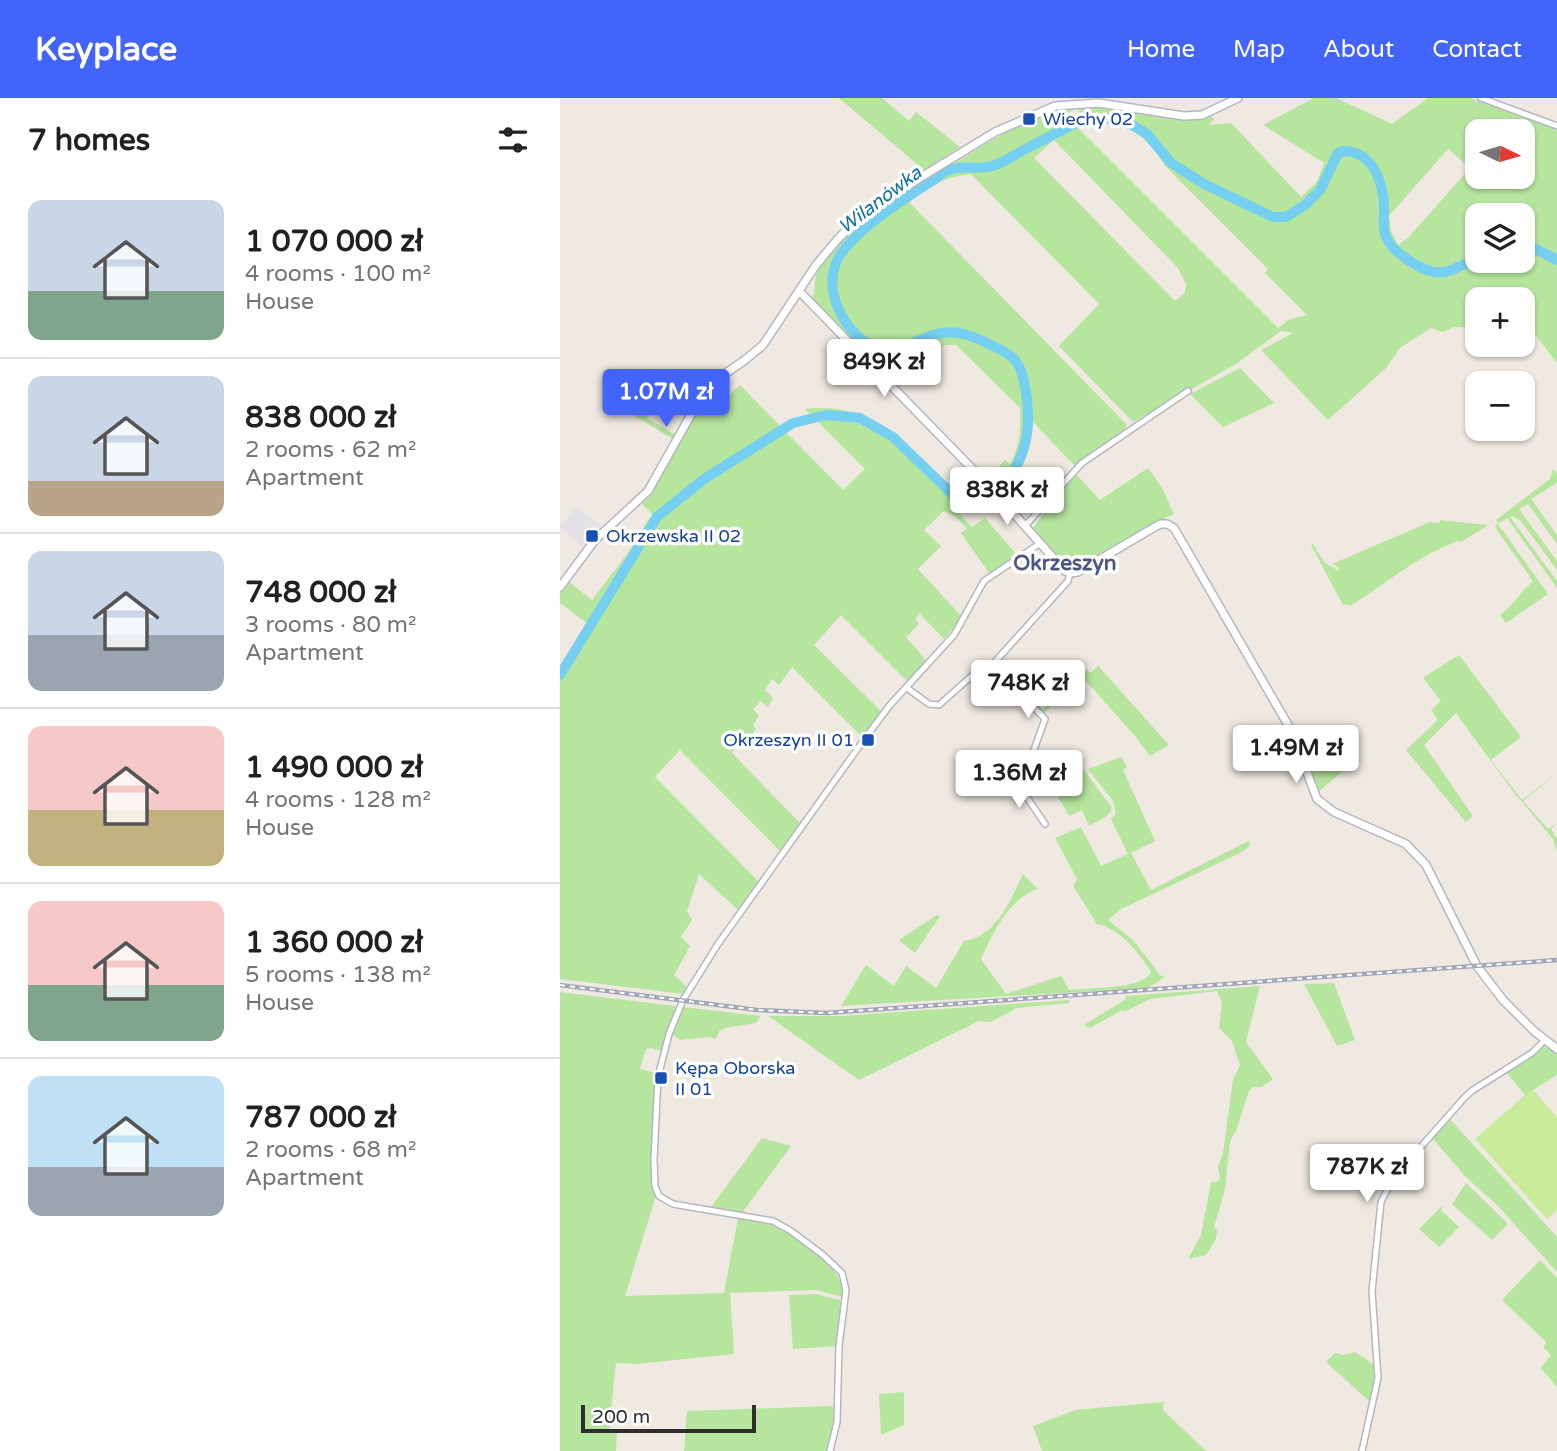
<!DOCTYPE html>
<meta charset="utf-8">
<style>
body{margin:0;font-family:"Varela Round",sans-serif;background:#f6f6f6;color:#202124;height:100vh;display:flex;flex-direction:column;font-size:26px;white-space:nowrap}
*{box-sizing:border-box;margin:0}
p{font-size:23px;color:#757577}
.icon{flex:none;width:38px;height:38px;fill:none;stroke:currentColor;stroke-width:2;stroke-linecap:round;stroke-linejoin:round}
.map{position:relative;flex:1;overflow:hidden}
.details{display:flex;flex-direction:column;background:#fff;width:560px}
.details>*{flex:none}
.needle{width:46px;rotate:95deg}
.tools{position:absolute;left:905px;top:21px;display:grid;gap:14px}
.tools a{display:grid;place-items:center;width:70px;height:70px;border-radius:14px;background:#fff;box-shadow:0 2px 5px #0004;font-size:35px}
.scale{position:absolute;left:21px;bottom:18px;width:175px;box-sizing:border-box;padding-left:7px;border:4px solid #2e2e2e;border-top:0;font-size:19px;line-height:24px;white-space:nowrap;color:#2e2e2e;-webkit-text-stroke:5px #fff;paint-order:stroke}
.price{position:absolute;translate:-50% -60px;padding:0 16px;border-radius:7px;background:#fff;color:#222;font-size:23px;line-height:46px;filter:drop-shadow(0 2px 4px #0008)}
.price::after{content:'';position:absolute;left:50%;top:42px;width:21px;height:16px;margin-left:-10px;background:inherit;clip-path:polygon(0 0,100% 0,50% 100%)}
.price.current{background:#4264fb;color:#fff}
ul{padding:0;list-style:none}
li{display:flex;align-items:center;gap:21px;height:175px;padding:0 28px}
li+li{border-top:2px solid #e0e0e0}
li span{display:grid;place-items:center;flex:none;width:196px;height:140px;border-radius:14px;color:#555}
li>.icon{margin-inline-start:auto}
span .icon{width:84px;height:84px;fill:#fffc;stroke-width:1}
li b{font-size:30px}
h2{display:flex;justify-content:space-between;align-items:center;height:84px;padding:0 28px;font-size:30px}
header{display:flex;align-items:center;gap:42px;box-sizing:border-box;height:98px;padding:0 35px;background:#4264fb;color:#fff}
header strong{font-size:33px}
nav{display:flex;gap:38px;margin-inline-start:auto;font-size:24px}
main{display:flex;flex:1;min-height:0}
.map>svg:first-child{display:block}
.industrial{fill:#e3e1e8}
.green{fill:#b6e59e;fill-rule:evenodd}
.pitch{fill:#c9ec9a}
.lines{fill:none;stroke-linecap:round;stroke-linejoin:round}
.river{stroke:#75cff0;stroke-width:10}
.street-casing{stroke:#b4b7c1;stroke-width:8}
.secondary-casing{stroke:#b4b7c1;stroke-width:10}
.street{stroke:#fff;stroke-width:5}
.secondary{stroke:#fff;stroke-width:7}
.rail-casing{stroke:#a3a6b8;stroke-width:4.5}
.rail{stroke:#fff;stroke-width:2;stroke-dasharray:5;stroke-linecap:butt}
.transit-dot{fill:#1a4fb4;stroke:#fff;stroke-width:2.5}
.labels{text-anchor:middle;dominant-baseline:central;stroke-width:7;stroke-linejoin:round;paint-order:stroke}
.transit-label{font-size:18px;fill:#164399;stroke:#fff;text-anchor:start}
.water-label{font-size:19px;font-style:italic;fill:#0d6fa3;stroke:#fff}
.quarter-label{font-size:21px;font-weight:bold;fill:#4d5680;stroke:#fff}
</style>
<header>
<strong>Keyplace</strong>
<nav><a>Home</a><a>Map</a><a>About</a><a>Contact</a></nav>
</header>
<main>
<section class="details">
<h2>7 homes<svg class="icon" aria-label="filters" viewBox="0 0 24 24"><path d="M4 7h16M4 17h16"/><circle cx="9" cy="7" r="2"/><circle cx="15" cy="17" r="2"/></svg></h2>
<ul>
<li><span style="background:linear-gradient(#c9d6e8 65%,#7fa58c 0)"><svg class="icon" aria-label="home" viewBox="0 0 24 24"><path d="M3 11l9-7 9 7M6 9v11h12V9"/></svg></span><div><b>1 070 000 zł</b><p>4 rooms · 100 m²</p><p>House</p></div></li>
<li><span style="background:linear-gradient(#c9d6e8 75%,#b9a48a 0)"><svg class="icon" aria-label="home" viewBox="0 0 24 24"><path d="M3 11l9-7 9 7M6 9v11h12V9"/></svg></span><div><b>838 000 zł</b><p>2 rooms · 62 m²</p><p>Apartment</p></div></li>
<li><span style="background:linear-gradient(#c9d6e8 60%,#9aa5b1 0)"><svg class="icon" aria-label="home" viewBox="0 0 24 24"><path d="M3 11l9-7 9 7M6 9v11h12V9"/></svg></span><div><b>748 000 zł</b><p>3 rooms · 80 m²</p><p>Apartment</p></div></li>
<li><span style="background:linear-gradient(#f6c9c9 60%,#c2b280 0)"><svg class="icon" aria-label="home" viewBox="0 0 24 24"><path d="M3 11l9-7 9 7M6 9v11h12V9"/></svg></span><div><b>1 490 000 zł</b><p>4 rooms · 128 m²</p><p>House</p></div></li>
<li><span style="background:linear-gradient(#f6c9c9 60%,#7fa58c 0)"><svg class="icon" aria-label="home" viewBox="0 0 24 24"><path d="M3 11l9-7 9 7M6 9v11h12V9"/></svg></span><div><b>1 360 000 zł</b><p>5 rooms · 138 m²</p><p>House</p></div></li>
<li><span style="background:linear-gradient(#bfe0f5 65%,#9aa5b1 0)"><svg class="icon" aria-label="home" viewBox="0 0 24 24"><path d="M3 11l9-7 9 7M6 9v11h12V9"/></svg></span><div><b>787 000 zł</b><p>2 rooms · 68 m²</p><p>Apartment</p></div></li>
</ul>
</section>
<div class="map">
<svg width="997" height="1353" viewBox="0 0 997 1353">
<rect width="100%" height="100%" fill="#efe9e1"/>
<path class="industrial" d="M17,409L40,427L22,448L0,429Z"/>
<path class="green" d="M279,0H322L349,23L356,14L400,49L364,72Z
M754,0H776L832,26L868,0H910L997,30V265L966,225H963L962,201H917V230L894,229L883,234L871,230L840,250L826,270L768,322L701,252L733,235L721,233L676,266L573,324L499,248L539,206L411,76C386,79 367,87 348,103L567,327L565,331L514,367L473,324C470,357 465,371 441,395L427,382L445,362L450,366C460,347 461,332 460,310L396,247H385L361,262L315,263L272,224L251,201C257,192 253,183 257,175C259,169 265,162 269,157C300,118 341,96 384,71C413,55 438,36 468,23L471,24L490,13L510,10L517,29L718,230L730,221L747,217L705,175L708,171L605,68C588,38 559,16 523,26L518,9C550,5 581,18 613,21C626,23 638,20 652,18L654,22L648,27L671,25L741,99L757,84L764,65L703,27ZM917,33H962V79H917ZM494,42L618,170L626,186L625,195L615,203L474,60ZM888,51L910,70L848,140L838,147L831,133L829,118ZM917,117H962V163H917Z
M680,270L714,305L663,329L630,296Z
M62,279L91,302L85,311L90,315L87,320L116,337L113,341L70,315L81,301L59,282Z
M158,285L169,297L180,287L283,392L305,371L245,311C271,308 292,312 315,323L393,390C402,395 409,396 418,394L422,388L433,398C420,402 406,405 394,398L389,405L412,429L425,420L458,458L429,475L401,435L407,431L395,418L384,413L364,432L381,448L358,471L402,519L384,541L360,516L355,521L359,526L346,539L366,562L348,584L281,517L254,547L321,613L302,639L232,569L219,587L212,581L205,592L213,600L208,609L201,603L193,611L199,618L193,627L196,631L192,637L180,641L172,655L240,725L220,753L120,652L95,679L198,783L178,812L139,776L127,813L132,822L121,839L130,848L114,877L126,888L124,896L0,881V572L28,526L0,505V494L8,483L32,502L67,456L92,416L82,406L89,399L146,294Z
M588,370L602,390L614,416L591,426L517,469L507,468L484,446L485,444L473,430L515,375L540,402Z
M993,371L997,375V385L971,401L997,437V446L968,406L960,410L961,414L997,463V472L961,423L952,418L950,419L997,483V490L947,420L938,426L988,496L946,525L940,517C953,507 961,494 973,483L935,429L938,425L936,422L990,381Z
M880,422L928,427L901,444L898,443C857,458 827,485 790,508L786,506L783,507L751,447L753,446L765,465L779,473L778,469L772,466L870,424L880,425Z
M899,557L961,639L931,662L962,702L997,675L963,703L988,731L997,725L991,731L997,741V753L993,741L952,692L896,615L864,647L913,718L906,724L846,652L878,622L871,612L881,603L863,580Z
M539,567L540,570L609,647L590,658L575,638L526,583L513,595L509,591L484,615L480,611L485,610L527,572L530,575Z
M760,645L782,674L758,694L745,655Z
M561,659L567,669L563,672L595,743L571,755L591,792L689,743L690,748L680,755L561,811L548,822L574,843L600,877L605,879L588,890L281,908L306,867L334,888L346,868L376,890L404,843C436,839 450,803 463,776L478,791C449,800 433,835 421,861L446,896L501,878L509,892C527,890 582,891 591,875L590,872C576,852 561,831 537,826L513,788L517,781L495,740L521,729L541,768L568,756L551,721L556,716L553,703L528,671Z
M524,672L552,710C550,719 537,723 529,728L522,712L509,718L496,695Z
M377,817L380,818L355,855L339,842Z
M774,885L795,942L777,948L744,886Z
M700,888L686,944L713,981L702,989H693L689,993L676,1033L670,1043L665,1091L654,1129L657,1133L656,1141L646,1157L628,1161L641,1137L651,1084H657L660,1080L658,1069L663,1055L673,982L680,967L672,943L659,930L662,904L657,893L590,901L564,914L562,912L530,930L524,927L566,901V898Z
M0,894L115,908C116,919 105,940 101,953L91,950L86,951L80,971L96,975L94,987L92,1049L95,1101L65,1198L164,1195L178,1120C190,1122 204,1123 216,1127C240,1135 286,1171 282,1199L256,1192L170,1195L174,1256L76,1266L56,1265L49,1331L57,1332L56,1353H0Z
M509,902V905L457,910L431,924L419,923L299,982L208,918H281Z
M123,909L201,918L196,925L165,930L159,933L156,941L149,939L120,942L112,936Z
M983,949L989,950L997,956V977L965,997L946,974Z
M889,1020L997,1139V1174L938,1108L906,1079L872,1040Z
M202,1040L231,1048L182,1115L151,1109Z
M906,1085L948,1126L932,1142L892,1106Z
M883,1107L881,1112L899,1129L879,1149L859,1131Z
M980,1162L997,1180V1289L981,1270L991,1257L983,1249L986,1246L985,1243L942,1202Z
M256,1196L280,1202L282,1205L277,1248L233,1251L229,1197Z
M795,1254L816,1268L811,1305L766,1264L775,1255L783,1257Z
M344,1294V1327L321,1337L319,1296Z
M604,1304L603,1312L646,1353H482L473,1328L515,1312Z
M272,1308L274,1310L272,1334L267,1353H124L127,1313Z"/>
<path class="pitch" d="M972,991L997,1019V1112L987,1121L915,1041Z"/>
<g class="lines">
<path class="river" d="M962,150L972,149L997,162
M0,577L97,419L144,381L233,325L266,317L300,320L333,339L391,395C418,405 445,391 457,367C470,341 470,317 465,289C461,264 454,257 431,247C413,238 397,231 376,236C355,242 338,256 315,249C299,243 285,226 279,212C272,198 270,180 276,165C286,137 346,100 372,83C377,80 383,74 389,72C402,67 418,72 432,68C441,66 451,59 460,54C480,43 501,33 521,22L531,20L553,21L572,27L587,36L611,65L646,87L713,119H726L745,107L760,92L778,55C786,51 795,54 803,59C819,70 824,94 824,112C824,121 822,130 826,139C830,149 840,156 848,162C878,182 887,175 917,160"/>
<g class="street-casing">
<path id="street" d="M921,0L997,28
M465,428L522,365L628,293
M433,566L485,621L461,688L462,692L485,726
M347,590L369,606L379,607L424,567L433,566L508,483L510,475
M270,1353L277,1324L279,1248L286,1192L282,1175L263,1157L231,1133L213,1123L113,1106L99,1098L95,1088L94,1062L98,979L109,936L123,902L158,846L303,643L330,607L394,537L424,483L479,446
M802,1353L818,1280L812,1193L821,1104L827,1092L843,1069L905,999L913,992L972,955L985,942"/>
</g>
<g class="secondary-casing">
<path id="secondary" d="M239,193L430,389L505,473L510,475L518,474L600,426H607L614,430L731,632L757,701L774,714L846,746L866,767L917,868L943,902L974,933L997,951
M0,489L35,442L88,393L147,288L185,262L203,247L256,167L277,142L304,114L435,34L495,8L539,5L624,18L642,17L678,0"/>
</g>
<use href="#street" class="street"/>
<use href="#secondary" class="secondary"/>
<g class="rail-casing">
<path id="rail" d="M0,887L197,912L267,915L997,862"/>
</g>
<use href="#rail" class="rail"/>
</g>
<g class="transit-dot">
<rect x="462" y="14" width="14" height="14" rx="3.5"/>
<rect x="25" y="431" width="14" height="14" rx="3.5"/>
<rect x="301" y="635" width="14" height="14" rx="3.5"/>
<rect x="94" y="973" width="14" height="14" rx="3.5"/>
</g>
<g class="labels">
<g class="transit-label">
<text x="483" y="21">Wiechy 02</text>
<text x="46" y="438">Okrzewska II 02</text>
<text x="294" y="642" text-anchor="end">Okrzeszyn II 01</text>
<text x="115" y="970">Kępa Oborska<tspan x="115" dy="21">II 01</tspan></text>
</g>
<g class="water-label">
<text transform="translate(320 102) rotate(-37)">Wilanówka</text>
</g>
<g class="quarter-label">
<text x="505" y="465">Okrzeszyn</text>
</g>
</g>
</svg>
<div class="tools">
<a><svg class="needle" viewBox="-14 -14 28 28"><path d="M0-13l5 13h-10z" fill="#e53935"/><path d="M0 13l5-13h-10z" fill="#757577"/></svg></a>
<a><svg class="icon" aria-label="layers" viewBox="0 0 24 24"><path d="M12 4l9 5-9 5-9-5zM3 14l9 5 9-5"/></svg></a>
<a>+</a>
<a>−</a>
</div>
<div class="scale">200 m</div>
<b class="price" style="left:324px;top:301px">849K zł</b>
<b class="price current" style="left:106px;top:331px">1.07M zł</b>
<b class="price" style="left:447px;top:429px">838K zł</b>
<b class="price" style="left:468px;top:622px">748K zł</b>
<b class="price" style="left:736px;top:687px">1.49M zł</b>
<b class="price" style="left:459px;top:712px">1.36M zł</b>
<b class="price" style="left:807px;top:1106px">787K zł</b>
</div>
</main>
